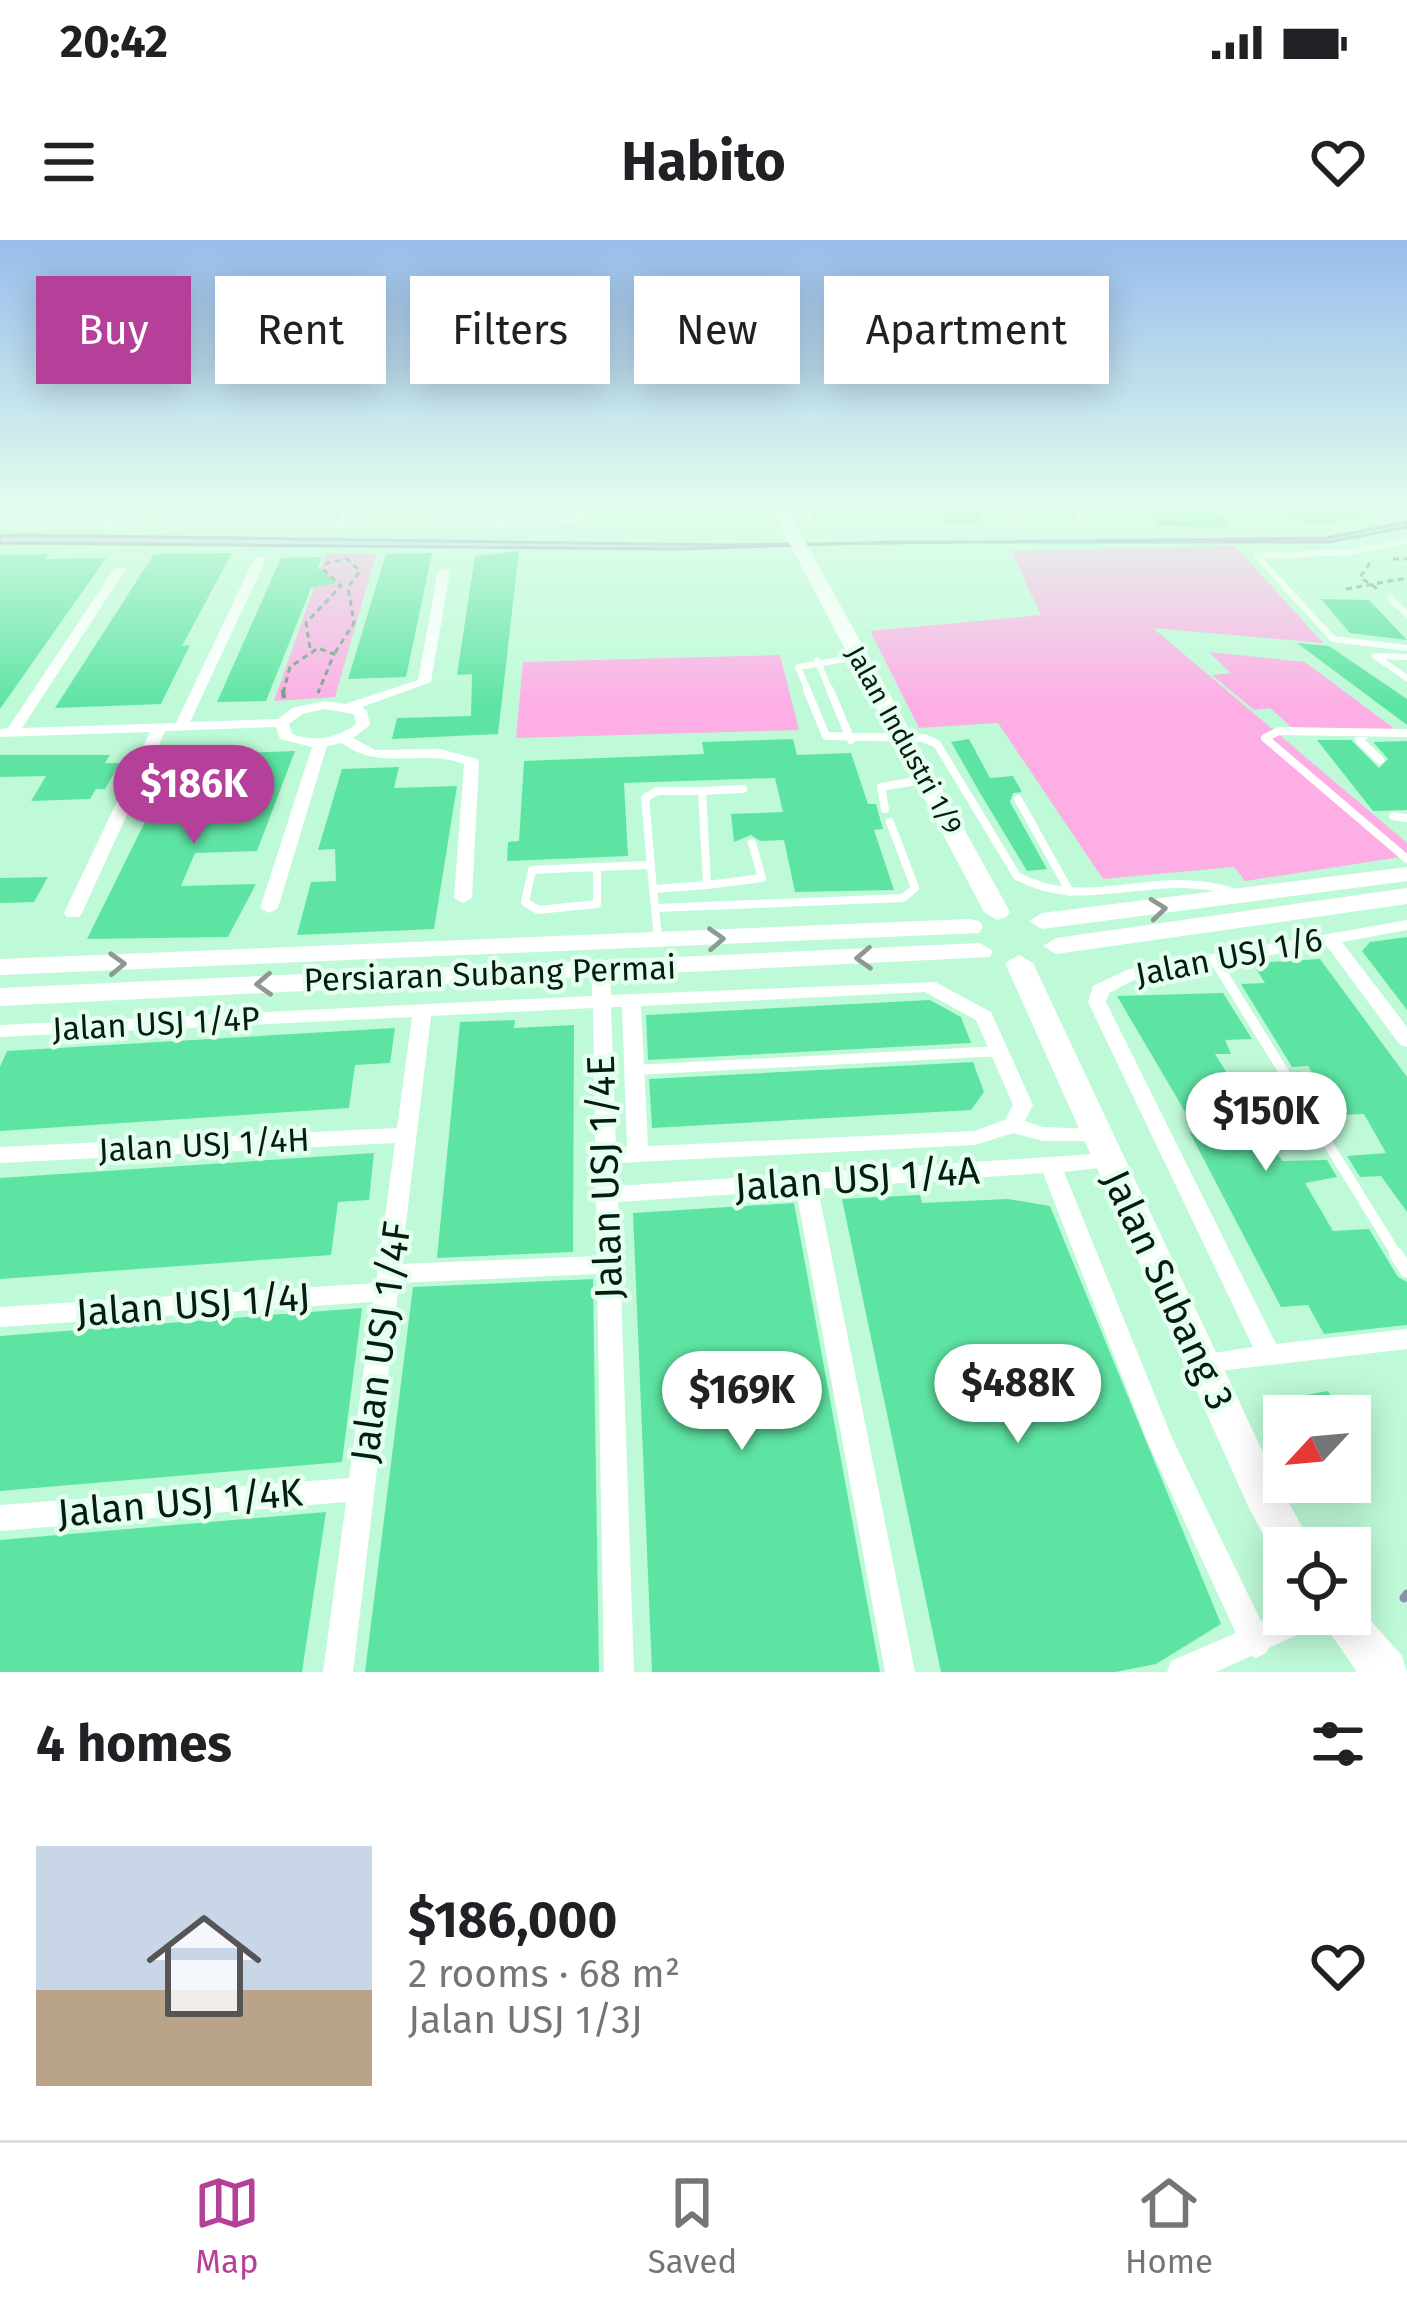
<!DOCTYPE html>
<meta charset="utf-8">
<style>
body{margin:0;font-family:"Fira Sans",sans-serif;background:#f2f2f2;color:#202124;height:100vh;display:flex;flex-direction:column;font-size:45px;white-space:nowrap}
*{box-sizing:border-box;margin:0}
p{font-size:39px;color:#757577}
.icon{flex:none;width:66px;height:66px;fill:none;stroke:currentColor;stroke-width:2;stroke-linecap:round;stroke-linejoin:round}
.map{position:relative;height:1432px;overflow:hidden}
.drawer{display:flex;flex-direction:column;background:#fff;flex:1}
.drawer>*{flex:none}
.banner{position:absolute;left:36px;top:36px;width:1335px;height:108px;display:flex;gap:24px}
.needle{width:78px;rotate:244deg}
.buttons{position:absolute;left:1263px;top:1155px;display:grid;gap:24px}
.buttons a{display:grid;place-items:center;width:108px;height:108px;border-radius:0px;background:#fff;box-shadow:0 6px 30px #0003;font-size:60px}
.price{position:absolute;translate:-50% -102px;padding:0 27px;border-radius:42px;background:#fff;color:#222;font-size:39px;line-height:78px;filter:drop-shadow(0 3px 6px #0008)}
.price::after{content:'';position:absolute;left:50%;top:72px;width:36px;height:27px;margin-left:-18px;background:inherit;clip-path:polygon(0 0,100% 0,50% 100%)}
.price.active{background:#b54099;color:#fff}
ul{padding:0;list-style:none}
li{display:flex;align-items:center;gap:36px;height:300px;padding:0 36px}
li span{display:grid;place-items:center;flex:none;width:336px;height:240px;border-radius:0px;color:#555}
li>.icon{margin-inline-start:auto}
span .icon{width:144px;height:144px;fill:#fffc;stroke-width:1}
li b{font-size:51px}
h2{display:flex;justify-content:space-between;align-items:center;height:144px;padding:0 36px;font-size:51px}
.chip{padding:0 42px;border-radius:0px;background:#fff;box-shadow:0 6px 30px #0003;font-size:42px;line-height:108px}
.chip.active{background:#b54099;color:#fff}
.status{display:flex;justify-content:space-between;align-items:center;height:84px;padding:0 60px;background:#fff;direction:ltr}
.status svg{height:33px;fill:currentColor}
header{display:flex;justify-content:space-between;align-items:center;height:156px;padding:0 36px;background:#fff;font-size:54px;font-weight:700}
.tab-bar{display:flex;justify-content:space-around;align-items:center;height:168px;border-top:3px solid #e0e0e0;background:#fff;font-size:33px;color:#757577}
.tab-bar a{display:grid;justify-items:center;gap:6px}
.tab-bar .active{color:#b54099}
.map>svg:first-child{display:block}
.green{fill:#fdaee5}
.water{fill:#c0c7f2;stroke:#8894ae;stroke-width:3}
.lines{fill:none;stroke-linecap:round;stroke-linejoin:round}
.stream{stroke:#8894ae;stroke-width:9}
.building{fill:#5ee4a2}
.path-far1{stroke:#719e84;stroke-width:3;stroke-dasharray:6 4.5;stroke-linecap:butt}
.path{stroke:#719e84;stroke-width:4.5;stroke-dasharray:8 4.5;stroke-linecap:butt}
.lane-far3{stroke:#fff;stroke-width:6}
.lane-far2{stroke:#fff;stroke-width:8}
.lane-far1{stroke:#fff;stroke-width:10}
.lane{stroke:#fff;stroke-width:14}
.street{fill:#fff;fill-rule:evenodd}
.secondary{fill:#fff;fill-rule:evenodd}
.oneway{stroke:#8e9994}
.labels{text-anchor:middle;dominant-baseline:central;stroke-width:9;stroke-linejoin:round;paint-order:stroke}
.far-street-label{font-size:27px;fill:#051d11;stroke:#e6feef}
.street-label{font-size:33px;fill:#051d11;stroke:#e6feef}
.near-street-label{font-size:39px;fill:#051d11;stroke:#e6feef}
</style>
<div class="status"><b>20:42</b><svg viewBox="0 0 49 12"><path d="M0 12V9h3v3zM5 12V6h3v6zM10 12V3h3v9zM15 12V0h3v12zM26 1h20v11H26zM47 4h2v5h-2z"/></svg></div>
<header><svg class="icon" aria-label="menu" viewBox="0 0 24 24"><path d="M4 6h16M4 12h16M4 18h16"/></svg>Habito<svg class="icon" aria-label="heart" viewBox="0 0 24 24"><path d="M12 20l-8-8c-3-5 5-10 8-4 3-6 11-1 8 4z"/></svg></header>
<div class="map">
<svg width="1407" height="1432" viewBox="0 0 1407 1432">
<rect width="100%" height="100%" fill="#befad7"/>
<path class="green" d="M1235,306L1323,403L1153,388L1407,603V616L1245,641L1234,627L1103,639L998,483L919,488L870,391L1041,375L1011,311Z
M326,313L376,314L335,457L274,461Z
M1209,412L1305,422L1396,490L1299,494L1270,468L1254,470L1212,435L1231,433Z
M780,415L799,490L516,498L523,422Z"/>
<path class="water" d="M1407,282V287L1329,302H895L677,309L0,303V296L19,295L723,305L1326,298Z"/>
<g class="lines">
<path class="stream" d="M1404,1358L1407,1354"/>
</g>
<path class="building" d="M938,265H974L982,282L947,286Z
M1280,268H1359L1360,276L1310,286Z
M1144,269H1217L1229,287L1159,286Z
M519,311L498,494L392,499L397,478L471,476L472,434L457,435L475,316Z
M232,313L182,406L190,405L161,464L55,468L154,314Z
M432,313L406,437L348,439L386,314Z
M49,314L45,319L106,318L0,469V315Z
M322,317L318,327L336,343L311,348L266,461L217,462L281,318Z
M1321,359L1369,360L1407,400L1350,393Z
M1297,403L1329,406L1407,459V485Z
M793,499L797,515L851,513L868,564H876L883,589L874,590L894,650L795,652L784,600L760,601L751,595L734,602L731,574L783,572L775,538L624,543L628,616L507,621L508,602L519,601L524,521L704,514L702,502Z
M969,499L990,538L1013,536L1022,552L1013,553L1010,562L1047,629L1027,631L980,553L951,502Z
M1317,500H1351L1379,528L1388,519L1373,502L1407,501V570L1373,571Z
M295,511L257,611L195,613L181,646L256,644L228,697L87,699L178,515Z
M0,515H110L105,523H120L105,549H96L90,559L31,561L46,536L0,537Z
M399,527L394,548L457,546L434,689L297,695L311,642L336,641L335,609L318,610L342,529Z
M48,637L34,662L0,663V638Z
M1407,697V770L1362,711L1370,702Z
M1320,719L1407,837V972L1381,936L1360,937L1347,916L1386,913L1364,874L1337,875L1308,826L1292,827L1241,744L1265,743L1252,723Z
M1223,753L1252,799L1225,800L1231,814H1215L1282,921L1327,920L1337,937L1305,943L1333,991L1369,989L1398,1037L1407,1042V1085L1324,1094L1308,1065L1281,1067L1190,893L1197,892L1117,756Z
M930,760L961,777L971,803L648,820L646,775Z
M515,780L514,788L574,785L573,1012L437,1018L460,782Z
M395,788L390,823L355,825L349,868L0,891V827L7,811Z
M973,822L984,852L971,870L652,888L649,839Z
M374,913L369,960L338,962L331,1015L0,1039V938Z
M920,955L922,963L1008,959L1050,966L1221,1384L1156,1424L1115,1432H941L842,959Z
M794,963L880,1432H652L633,973Z
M593,1039L599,1432H365L413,1047Z
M362,1068L342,1222L0,1251V1096Z
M1328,1151L1342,1176H1305L1295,1157Z
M326,1272L302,1432H0V1300Z"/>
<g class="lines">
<path class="path-far1" d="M1393,319H1407
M1370,323L1360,337L1379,350
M1346,349L1407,338
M310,408L306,383L341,346L324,330L327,323L347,319L360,331L348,347L354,383L334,414
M283,453L290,427L318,408L334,414L318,453"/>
<path class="path" d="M283,450L284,459"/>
<path class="lane-far3" d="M499,265L500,284
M995,265L1009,270L1014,281
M1064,265L1074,267L1082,280
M812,284L806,270L821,265
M342,285L346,265
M1407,301L1351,312L1257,316L1333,399L1407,408
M1391,359L1407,374
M1407,417L1375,416L1407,438
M817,420L831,453
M809,453L798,427L858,417"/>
<path class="lane-far2" d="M807,450L826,496L924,498L937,504L1017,636C1087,675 1157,625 1236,653
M830,450L851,500
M1407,493L1279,491L1265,498L1407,619
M1366,494L1359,500L1380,520
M657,551H702L707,645L653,649L645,558Z
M702,551L743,549
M1018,559L1070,652
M885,569L881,547L922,540
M1393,576L1407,578
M597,627V664L538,670L525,662L532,630Z
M597,627L651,625
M707,645L762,638L752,603
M653,649L658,698
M656,668L903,658L915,648L890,582"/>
<path class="lane-far1" d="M658,695L659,702
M1214,719L1398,1017
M635,830L1001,811"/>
<path class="lane" d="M1396,1014L1407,1031"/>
<path class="street" d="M582,265H653L648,268L586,271L583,280L560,286L0,287V281L560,280L574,276L577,268Z
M260,316L266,319L190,482L278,479L292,468L324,461L345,464L418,440L438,331L444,328L450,331L431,442L362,467L367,471L370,485L353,498L375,510L440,509L477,519L479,522L472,658L463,663L454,658L464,524C424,508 379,532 342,503L327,506L278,668L269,673L260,668L312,507L280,499L276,487L165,491L82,673L79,677H67L64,673L150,492L0,497V489L8,488L114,329L120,326L126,329L22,488L176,483L254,319ZM324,469L354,474L356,484C336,499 315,502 292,494L289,484L302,474Z
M1407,680V690L1342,702L1407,787V807L1400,805L1326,705L1134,740L1109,753L1106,762L1276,1104L1407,1089V1109L1202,1133L1193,1130L1190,1123L1193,1116L1253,1107L1088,762L1093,746L1129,729Z
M601,724L610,730L611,755L935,742L991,772L1033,865L1025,881L1043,887L1097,889L1104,891L1108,896L1104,901H1043L1013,893L975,905L617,923V946L1108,913L1116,916L1119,921L1116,926L1064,932L1173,1200L1261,1381L1284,1371V1374H1325L1320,1384L1269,1408L1266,1413L1256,1418L1251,1416L1216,1432H1167L1171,1421L1236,1393L1147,1201L1043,933L818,949L915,1432H885L796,950L618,962L634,1432H604L597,1034L399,1043L353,1432H323L346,1262L0,1291V1265L349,1238L373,1062L0,1087V1067L376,1043L395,903L0,923V907L397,888L412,777L0,797V785L592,756V730ZM925,752L976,780L1013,865L1005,880L974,891L648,906L641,766ZM611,767H622L627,907L616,908ZM593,768L597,1016L401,1024L431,776Z"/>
<path class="secondary" d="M769,265H785L1010,672L1006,677L997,680L984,672Z
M1407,627V641L1042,689L1029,681L1042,673Z
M1407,648V664L1056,714L1043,706L1056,698Z
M970,679L979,681L983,687L979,693L0,735V719Z
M980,703L993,711L990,717L0,766V748Z
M1019,715L1033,723L1276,1240L1314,1308H1284V1324L1278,1322L1248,1266L1005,723Z
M1350,1357L1402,1416L1407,1432H1357L1317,1374H1350Z"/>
</g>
<defs><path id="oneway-chevron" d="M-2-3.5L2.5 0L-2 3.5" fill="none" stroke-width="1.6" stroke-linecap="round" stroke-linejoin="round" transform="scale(3)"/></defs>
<g class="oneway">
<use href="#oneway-chevron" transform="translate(1158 669) rotate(-6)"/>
<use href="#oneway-chevron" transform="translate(716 699) rotate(-3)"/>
<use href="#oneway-chevron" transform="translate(864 718) rotate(177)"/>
<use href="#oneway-chevron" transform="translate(117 724) rotate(-2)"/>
<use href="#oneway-chevron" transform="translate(264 744) rotate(177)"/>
</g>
<linearGradient id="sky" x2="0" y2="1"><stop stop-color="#98bcec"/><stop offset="0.57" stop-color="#e2fded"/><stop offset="1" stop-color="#e2fded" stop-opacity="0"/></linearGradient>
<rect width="1407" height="465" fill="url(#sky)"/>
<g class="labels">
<g class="far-street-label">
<text transform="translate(904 500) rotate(61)">Jalan Industri 1/9</text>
</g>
<g class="street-label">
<text transform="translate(1229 717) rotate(-11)">Jalan USJ 1/6</text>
<text transform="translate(490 734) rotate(-2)">Persiaran Subang Permai</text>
<text transform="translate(156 784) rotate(-3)">Jalan USJ 1/4P</text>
<text transform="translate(204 905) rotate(-3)">Jalan USJ 1/4H</text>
</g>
<g class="near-street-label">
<text transform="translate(605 937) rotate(-92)">Jalan USJ 1/4E</text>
<text transform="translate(857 939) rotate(-4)">Jalan USJ 1/4A</text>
<text transform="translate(1168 1050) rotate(65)">Jalan Subang 3</text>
<text transform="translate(193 1065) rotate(-4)">Jalan USJ 1/4J</text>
<text transform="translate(381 1102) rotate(-82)">Jalan USJ 1/4F</text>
<text transform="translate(180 1263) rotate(-5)">Jalan USJ 1/4K</text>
</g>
</g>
</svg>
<div class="buttons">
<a><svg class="needle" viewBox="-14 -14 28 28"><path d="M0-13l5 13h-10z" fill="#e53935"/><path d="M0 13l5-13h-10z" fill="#757577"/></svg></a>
<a><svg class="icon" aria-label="locate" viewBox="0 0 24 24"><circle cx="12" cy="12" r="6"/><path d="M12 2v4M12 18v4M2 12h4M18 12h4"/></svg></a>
</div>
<b class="price active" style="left:194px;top:607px">$186K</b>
<b class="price" style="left:1266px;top:934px">$150K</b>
<b class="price" style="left:1018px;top:1206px">$488K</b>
<b class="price" style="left:742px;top:1213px">$169K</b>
<div class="banner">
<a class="chip active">Buy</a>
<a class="chip">Rent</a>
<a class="chip">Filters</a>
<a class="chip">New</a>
<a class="chip">Apartment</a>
</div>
</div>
<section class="drawer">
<h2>4 homes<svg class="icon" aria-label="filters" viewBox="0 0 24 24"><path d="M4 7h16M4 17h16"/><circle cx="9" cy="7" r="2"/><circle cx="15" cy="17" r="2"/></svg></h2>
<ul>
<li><span style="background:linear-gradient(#c9d6e8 60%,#b9a48a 0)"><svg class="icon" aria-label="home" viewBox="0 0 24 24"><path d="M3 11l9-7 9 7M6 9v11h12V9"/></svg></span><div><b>$186,000</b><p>2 rooms · 68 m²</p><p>Jalan USJ 1/3J</p></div><svg class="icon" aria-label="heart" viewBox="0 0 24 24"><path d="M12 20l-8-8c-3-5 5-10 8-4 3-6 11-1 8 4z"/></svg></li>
</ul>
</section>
<nav class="tab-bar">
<a class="active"><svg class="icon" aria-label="map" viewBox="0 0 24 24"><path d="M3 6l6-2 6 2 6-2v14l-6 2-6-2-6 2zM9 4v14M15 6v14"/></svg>Map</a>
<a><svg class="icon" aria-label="saved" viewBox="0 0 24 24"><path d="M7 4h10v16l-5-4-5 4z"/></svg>Saved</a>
<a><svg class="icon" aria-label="home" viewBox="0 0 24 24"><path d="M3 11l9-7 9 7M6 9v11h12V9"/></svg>Home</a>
</nav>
